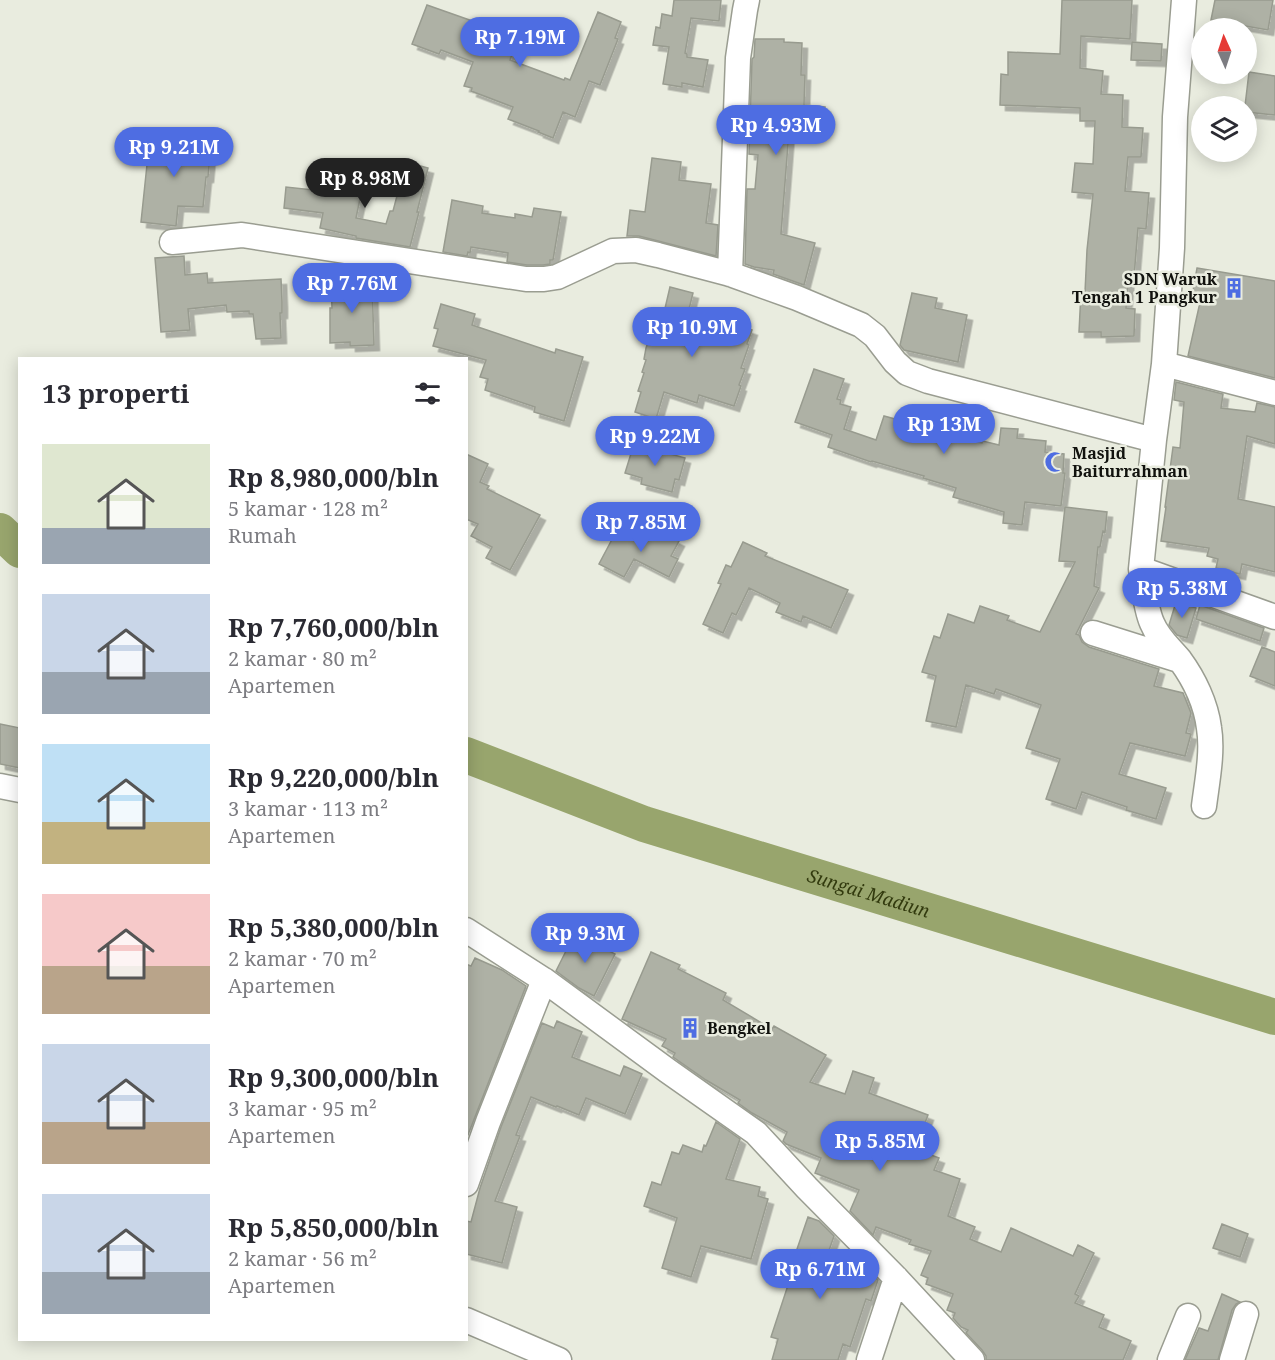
<!DOCTYPE html>
<html lang="id">
<meta charset="utf-8">
<style>
body{margin:0;font-family:"Noto Serif",serif;background:#f7f7f7;color:#2b2b33;height:100vh;display:flex;flex-direction:column;font-size:22px;white-space:nowrap}
*{box-sizing:border-box;margin:0}
p{font-size:20px;color:#7c7c81}
.icon{flex:none;width:33px;height:33px;fill:none;stroke:currentColor;stroke-width:2;stroke-linecap:round;stroke-linejoin:round}
.map{position:relative;flex:1;overflow:hidden}
.drawer{position:absolute;left:18px;top:357px;width:450px;height:984px;display:flex;flex-direction:column;background:#fff;border-radius:0px;box-shadow:0 3px 15px #0003}
.drawer>*{flex:none}
.needle{width:39px;rotate:357deg}
.controls{position:absolute;left:1191px;top:18px;display:grid;gap:12px}
.controls a{display:grid;place-items:center;width:66px;height:66px;border-radius:50%;background:#fff;box-shadow:0 3px 15px #0003;font-size:30px}
.price{position:absolute;translate:-50% -51px;padding:0 14px;border-radius:21px;background:#4e6de2;color:#fff;font-size:20px;line-height:39px;filter:drop-shadow(0 2px 3px #0008)}
.price::after{content:'';position:absolute;left:50%;top:36px;width:18px;height:14px;margin-left:-9px;background:inherit;clip-path:polygon(0 0,100% 0,50% 100%)}
.price.on{background:#222;color:#fff}
ul{padding:0;list-style:none}
li{display:flex;align-items:center;gap:18px;height:150px;padding:0 24px}
li span{display:grid;place-items:center;flex:none;width:168px;height:120px;border-radius:0px;color:#555}
li>.icon{margin-inline-start:auto}
span .icon{width:72px;height:72px;fill:#fffc;stroke-width:1}
li b{font-size:26px}
h2{display:flex;justify-content:space-between;align-items:center;height:72px;padding:0 24px;font-size:26px}
.map>svg:first-child{display:block}
.lines{fill:none;stroke-linecap:round;stroke-linejoin:round}
.river{stroke:#98a56d;stroke-width:36}
.building{fill:#aeb1a5;stroke:#989b8f;stroke-width:1.5;filter:url(#shadow)}
.minor-casing{stroke:#9a9d91;stroke-width:27}
.minor{stroke:#fff;stroke-width:24}
.labels{text-anchor:middle;dominant-baseline:central;stroke-width:5;stroke-linejoin:round;paint-order:stroke}
.poi-label{font-size:16px;font-weight:bold;fill:#11120e;stroke:#e9ecdf;text-anchor:start}
.water-label{font-size:18px;font-style:italic;fill:#323a0e;stroke:#e9ecdf}
</style>
<div class="map">
<svg width="1275" height="1360" viewBox="0 0 1275 1360">
<defs>
<filter id="shadow"><feDropShadow dx="5.5" dy="5.5" stdDeviation="0" flood-color="#0004"/></filter>
</defs>
<rect width="100%" height="100%" fill="#e9ecdf"/>
<g class="lines">
<g class="river">
<path d="M0,531L20,550"/>
<path id="s1" d="M466,755L644,824L1275,1017"/>
</g>
</g>
<path class="building" d="M674,0H721L719,21L691,18L685,53L687,54V57L708,60L703,87L682,83V87L663,84L669,47L653,45L656,27L660,28L662,14L672,16Z
M1062,0H1132L1130,39L1081,36L1080,68L1103,71L1101,94L1123,95L1122,127L1143,128L1141,157H1128L1125,191L1149,193L1146,229L1138,228L1134,277L1129,276L1126,308L1135,309L1134,336L1101,337V332H1079L1081,292H1085L1087,250L1093,194L1072,192L1075,163L1093,164L1095,121H1080V108L1000,105L1001,74L1008,75V52L1060,54Z
M1215,0H1273L1268,30L1211,20Z
M427,5L481,24L477,36L514,49L510,60L564,80L565,78L570,80L598,12L621,22L615,38L618,39L600,85L589,81L575,117L563,112L553,138L538,132L539,131L508,119L513,107L471,91L472,88L464,86L473,62L441,50L439,54L412,44Z
M755,39H784V42L802,43L801,75H805L804,105L825,107L823,130L799,129V132L789,131L781,234L815,243L804,285L773,274L774,270L754,267L745,264L747,189H755L758,155L749,154L752,59L754,57Z
M1132,42L1162,44L1161,61L1131,60Z
M1249,72L1275,76V115L1246,112V106H1245Z
M150,136L185,139V142L211,144L208,177H206L203,207L178,206L176,226L141,222Z
M652,158L681,162L679,180L711,184L706,223L718,225L716,256L639,236H627L630,210L645,212Z
M406,162L428,168L417,212H419L410,247L356,238V236L320,228L323,213L284,208L286,187L332,192L335,182L362,189L356,218L386,224L390,211H393Z
M452,200L483,206L482,213L515,218V214L532,217L534,208L561,212L553,260H550V264L543,265H527L507,262L508,253L471,247L470,253L468,252L467,256L443,252Z
M184,256L185,275L207,273L208,283L281,279L282,302V313H280L281,338L256,339L253,314H249V311L227,312L226,305L188,309L190,330L161,332L155,258Z
M1197,268L1275,281V378L1188,356L1201,298L1192,296Z
M372,282L374,345L350,346V342L330,343V308H332L331,283Z
M670,287L693,293L688,313L725,325L726,321L752,330L747,344L749,345L741,368L745,369L739,385L741,386L734,406L699,395L697,403L664,392L656,419L635,412L641,392L638,391L644,373L642,372L646,360L644,359L646,348L652,332L659,334Z
M912,293L937,298L935,308L967,315L958,362L904,350L900,345Z
M441,304L475,314L472,325L555,353L556,349L583,357L564,421L534,412L535,407L485,390L488,379L480,377L486,360L433,346L438,329L434,328Z
M814,369L844,379L837,399L841,400L840,404L851,407L844,429L876,440L884,416L982,443L983,441L999,445L1001,428L1018,429L1017,438L1046,441L1045,452L1064,454L1063,473H1065L1061,506L1025,502L1022,525L1003,523L1004,512L953,497L956,488L923,478L924,476L872,461L871,462L828,447L832,435L795,422Z
M1176,382L1223,394L1221,408L1255,412L1257,403L1275,407V444L1247,436L1238,499L1275,507V572L1242,564L1240,574L1216,568L1218,559L1207,556L1209,548L1161,541L1166,507H1165L1173,447L1180,448L1184,402L1174,400Z
M634,444L685,458L679,480L675,479L672,492L641,484L642,478L625,473Z
M466,454L488,464L480,482L489,486L487,489L540,515L510,570L486,558L492,547L471,536L478,524L466,519Z
M1065,507L1107,512L1105,532L1103,531L1100,547H1098L1094,586L1099,588L1076,634L1079,635L1082,642L1089,647L1159,669L1154,686L1183,693L1191,713L1186,733L1191,734L1185,756L1130,743L1119,774L1166,788L1156,819L1126,810L1127,807L1082,792L1076,809L1046,799L1060,759L1026,748L1041,705L996,689L994,694L966,685L956,727L926,721L936,676L922,672L934,636L940,638L948,614L974,623L980,606L1009,616L1007,620L1040,632L1075,562L1059,561Z
M652,528L679,541L671,556L678,559L669,577L634,559L624,577L599,564L617,530L644,544Z
M743,542L767,553L765,556L848,590L831,628L803,616L801,622L776,612L780,603L749,588L736,615L732,613L723,633L703,624L721,584L718,583L726,565L731,567Z
M1176,602L1196,608L1187,638L1177,635L1169,625Z
M1200,605L1264,628L1260,641L1196,619Z
M1262,647L1275,652V686L1250,676Z
M0,724L20,728V768L0,764Z
M575,933L615,954L594,996L579,988L556,971Z
M651,952L680,965L678,969L726,993L723,1000L772,1029L774,1026L826,1055L810,1082L845,1094L853,1071L874,1078L869,1093L928,1115L915,1149L939,1158L934,1170L960,1179L948,1216L975,1227L970,1239L1001,1252L1011,1228L1073,1256L1078,1245L1094,1253L1075,1294L1079,1296L1075,1303L1104,1315L1099,1327L1131,1341L1123,1360H986V1356L982,1350L966,1333L968,1330L961,1327L953,1318L955,1313L947,1310L953,1294L926,1284L928,1278L921,1275L931,1251L909,1244L911,1240L876,1227L873,1235L850,1211L859,1190L815,1173L821,1158L786,1144L783,1141L787,1132L752,1113L738,1103L740,1100L706,1080L673,1057L675,1053L662,1046L666,1039L622,1019Z
M475,958L502,970L526,986L466,1140V964L471,966Z
M557,1021L582,1032L572,1057L620,1076L624,1066L642,1074L625,1114L586,1098L579,1115L557,1106L556,1107L531,1097L516,1135L520,1136L495,1201L517,1207L502,1263L466,1254V1221L471,1222L480,1188L501,1127L542,1023L554,1028Z
M716,1122L740,1139L726,1179L760,1187L758,1196L768,1199L751,1259L701,1246L691,1277L662,1268L677,1218L644,1206L652,1182L661,1185L672,1152L679,1154L683,1145L702,1152L704,1145L706,1146Z
M808,1217L819,1221L834,1236L827,1256L869,1271L878,1280L871,1301L866,1299L850,1347L843,1344L838,1360H772L778,1339L771,1337L792,1273L786,1271L793,1251L796,1252Z
M1222,1224L1248,1234L1240,1257L1213,1248Z
M1222,1294L1240,1302L1236,1304L1232,1310L1218,1360H1185L1199,1328L1208,1331Z"/>
<g class="lines">
<g class="minor-casing">
<path id="minor" d="M1184,0L1175,117L1172,248L1164,364L1154,440L1141,569L1275,617
M172,242L242,235L526,279H544L557,277L613,251L636,250L658,255L730,274L797,298L861,325L875,336L895,362L907,373L928,381L1154,440
M730,274L738,58L745,10L747,0
M1164,364L1275,393
M1141,569C1144,586 1145,607 1152,623C1158,638 1170,648 1180,660C1194,679 1206,704 1209,728C1213,752 1207,782 1204,806
M1093,633L1179,660
M0,786L20,790
M466,930L544,980L668,1071L756,1133L807,1188L896,1278L972,1360
M466,1184L488,1122L544,980
M466,1320L559,1360
M869,1360L896,1278
M1170,1360L1188,1316
M1232,1360L1246,1314"/>
</g>
<use href="#minor" class="minor"/>
</g>
<defs>
<g id="building-bare" transform="scale(1.62)"><path d="M-4-6H4V6H1V3H-1V6H-4ZM-2.5-4.3h1.7v1.8h-1.7ZM.8-4.3h1.7v1.8H.8ZM-2.5-1h1.7V.8h-1.7ZM.8-1h1.7V.8H.8Z" fill="#4e6de2" stroke="#e9ecdf" stroke-width="2.5" paint-order="stroke"/></g>
<g id="mosque-bare" transform="scale(1.62)"><path d="M3.5-4.9A6 6 0 1 0 3.5 4.9A5 5 0 1 1 3.5-4.9Z" fill="#4e6de2" stroke="#e9ecdf" stroke-width="2.5" paint-order="stroke"/></g>
</defs>
<g fill-rule="evenodd">
<use href="#building-bare" x="1234" y="288"/>
<use href="#mosque-bare" x="1055" y="462"/>
<use href="#building-bare" x="690" y="1028"/>
</g>
<g class="labels">
<g class="poi-label">
<text x="1217" y="279" text-anchor="end">SDN Waruk<tspan x="1217" dy="18">Tengah 1 Pangkur</tspan></text>
<text x="1072" y="453">Masjid<tspan x="1072" dy="18">Baiturrahman</tspan></text>
<text x="707" y="1028">Bengkel</text>
</g>
<g class="water-label">
<text stroke="none"><textPath href="#s1" startOffset="426">Sungai Madiun</textPath></text>
</g>
</g>
</svg>
<div class="controls">
<a><svg class="needle" viewBox="-14 -14 28 28"><path d="M0-13l5 13h-10z" fill="#e53935"/><path d="M0 13l5-13h-10z" fill="#7c7c81"/></svg></a>
<a><svg class="icon" aria-label="layers" viewBox="0 0 24 24"><path d="M12 4l9 5-9 5-9-5zM3 14l9 5 9-5"/></svg></a>
</div>
<b class="price" style="left:520px;top:68px">Rp 7.19M</b>
<b class="price" style="left:776px;top:156px">Rp 4.93M</b>
<b class="price" style="left:174px;top:178px">Rp 9.21M</b>
<b class="price on" style="left:365px;top:209px">Rp 8.98M</b>
<b class="price" style="left:352px;top:314px">Rp 7.76M</b>
<b class="price" style="left:692px;top:358px">Rp 10.9M</b>
<b class="price" style="left:944px;top:455px">Rp 13M</b>
<b class="price" style="left:655px;top:467px">Rp 9.22M</b>
<b class="price" style="left:641px;top:553px">Rp 7.85M</b>
<b class="price" style="left:1182px;top:619px">Rp 5.38M</b>
<b class="price" style="left:585px;top:964px">Rp 9.3M</b>
<b class="price" style="left:880px;top:1172px">Rp 5.85M</b>
<b class="price" style="left:820px;top:1300px">Rp 6.71M</b>
<section class="drawer">
<h2>13 properti<svg class="icon" aria-label="filters" viewBox="0 0 24 24"><path d="M4 7h16M4 17h16"/><circle cx="9" cy="7" r="2"/><circle cx="15" cy="17" r="2"/></svg></h2>
<ul>
<li><span style="background:linear-gradient(#dfe7d0 70%,#9aa5b1 0)"><svg class="icon" aria-label="home" viewBox="0 0 24 24"><path d="M3 11l9-7 9 7M6 9v11h12V9"/></svg></span><div><b>Rp 8,980,000/bln</b><p>5 kamar · 128 m²</p><p>Rumah</p></div></li>
<li><span style="background:linear-gradient(#c9d6e8 65%,#9aa5b1 0)"><svg class="icon" aria-label="home" viewBox="0 0 24 24"><path d="M3 11l9-7 9 7M6 9v11h12V9"/></svg></span><div><b>Rp 7,760,000/bln</b><p>2 kamar · 80 m²</p><p>Apartemen</p></div></li>
<li><span style="background:linear-gradient(#bfe0f5 65%,#c2b280 0)"><svg class="icon" aria-label="home" viewBox="0 0 24 24"><path d="M3 11l9-7 9 7M6 9v11h12V9"/></svg></span><div><b>Rp 9,220,000/bln</b><p>3 kamar · 113 m²</p><p>Apartemen</p></div></li>
<li><span style="background:linear-gradient(#f6c9c9 60%,#b9a48a 0)"><svg class="icon" aria-label="home" viewBox="0 0 24 24"><path d="M3 11l9-7 9 7M6 9v11h12V9"/></svg></span><div><b>Rp 5,380,000/bln</b><p>2 kamar · 70 m²</p><p>Apartemen</p></div></li>
<li><span style="background:linear-gradient(#c9d6e8 65%,#b9a48a 0)"><svg class="icon" aria-label="home" viewBox="0 0 24 24"><path d="M3 11l9-7 9 7M6 9v11h12V9"/></svg></span><div><b>Rp 9,300,000/bln</b><p>3 kamar · 95 m²</p><p>Apartemen</p></div></li>
<li><span style="background:linear-gradient(#c9d6e8 65%,#9aa5b1 0)"><svg class="icon" aria-label="home" viewBox="0 0 24 24"><path d="M3 11l9-7 9 7M6 9v11h12V9"/></svg></span><div><b>Rp 5,850,000/bln</b><p>2 kamar · 56 m²</p><p>Apartemen</p></div></li>
</ul>
</section>
</div>
